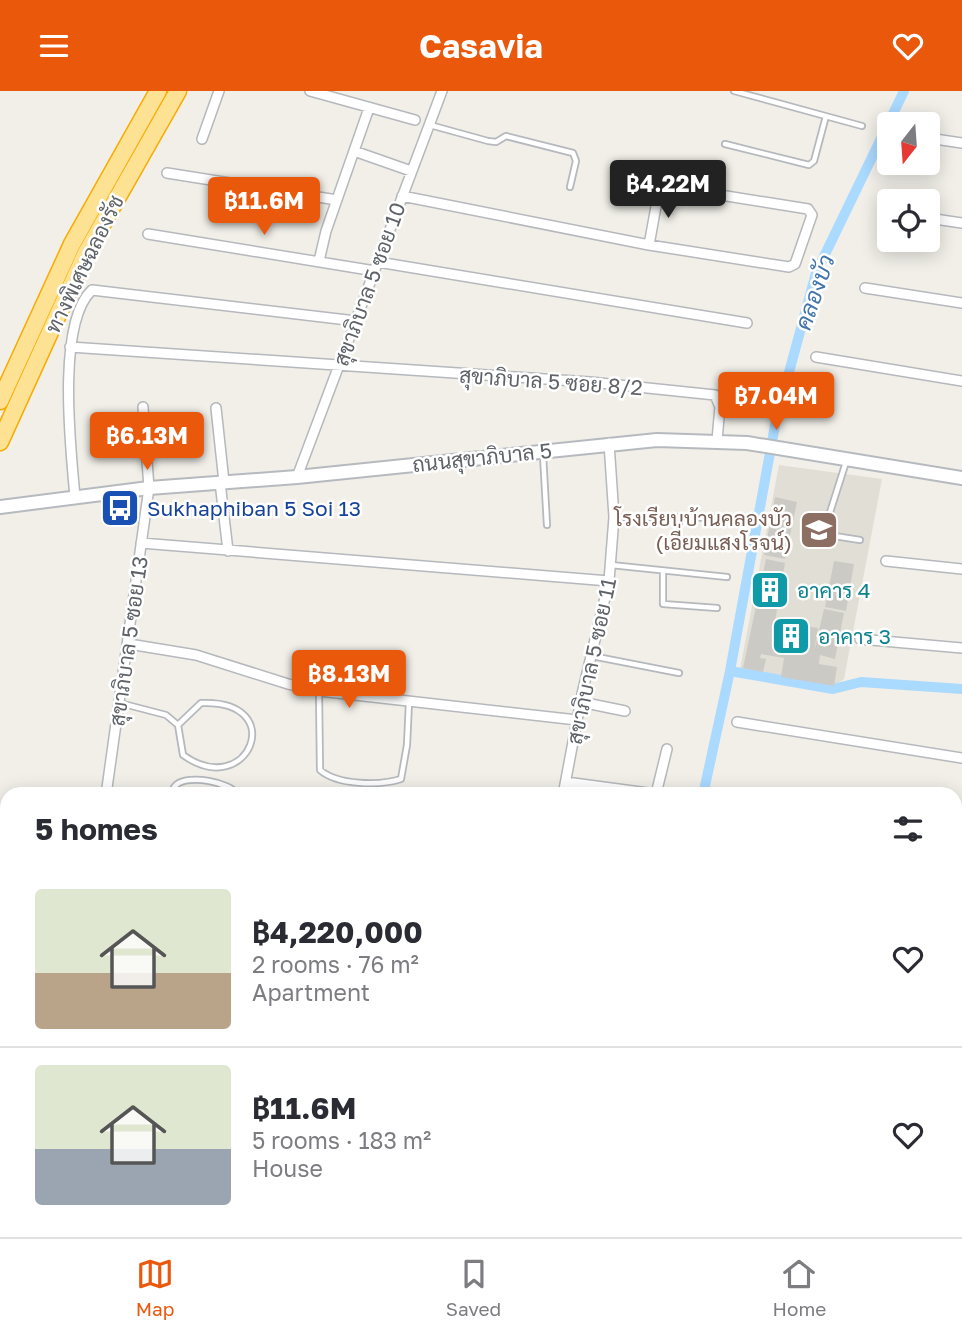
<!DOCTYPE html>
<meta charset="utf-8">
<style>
body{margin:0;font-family:"Golos Text",Sarabun,sans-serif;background:#f2f2f3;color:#2b2b33;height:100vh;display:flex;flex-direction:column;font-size:26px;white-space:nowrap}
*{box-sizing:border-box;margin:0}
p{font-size:23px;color:#7c7c81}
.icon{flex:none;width:38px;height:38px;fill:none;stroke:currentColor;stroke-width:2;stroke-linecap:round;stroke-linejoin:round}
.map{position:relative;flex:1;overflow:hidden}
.drawer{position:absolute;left:0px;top:696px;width:962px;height:450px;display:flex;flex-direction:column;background:#fff;border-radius:21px 21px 0 0;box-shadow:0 4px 18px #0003}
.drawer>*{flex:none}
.needle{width:46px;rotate:197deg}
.fabs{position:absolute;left:877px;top:21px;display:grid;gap:14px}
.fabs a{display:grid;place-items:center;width:63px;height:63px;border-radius:7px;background:#fff;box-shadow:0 4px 18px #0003;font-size:35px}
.price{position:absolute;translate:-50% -60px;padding:0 16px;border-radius:7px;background:#ea580c;color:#fff;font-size:23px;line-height:46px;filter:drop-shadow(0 2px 4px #0008)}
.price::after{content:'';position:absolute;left:50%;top:42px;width:21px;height:16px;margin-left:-10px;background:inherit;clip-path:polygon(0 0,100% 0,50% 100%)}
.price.on{background:#222;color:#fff}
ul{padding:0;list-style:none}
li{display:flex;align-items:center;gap:21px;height:175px;padding:0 35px}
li+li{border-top:2px solid #e1e1e2}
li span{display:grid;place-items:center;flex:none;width:196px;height:140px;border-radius:7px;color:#555}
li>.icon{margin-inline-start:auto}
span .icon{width:84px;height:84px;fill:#fffc;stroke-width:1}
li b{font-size:30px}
h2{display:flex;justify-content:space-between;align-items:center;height:84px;padding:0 35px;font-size:30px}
header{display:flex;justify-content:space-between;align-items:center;height:91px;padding:0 35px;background:#ea580c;color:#fff;font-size:32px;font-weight:700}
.dock{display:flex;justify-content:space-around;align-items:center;height:98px;border-top:2px solid #e1e1e2;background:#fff;font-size:19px;color:#7c7c81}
.dock a{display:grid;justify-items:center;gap:4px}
.dock .on{color:#ea580c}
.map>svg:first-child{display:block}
.education{fill:#e1ded6}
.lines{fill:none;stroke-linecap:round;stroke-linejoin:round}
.canal{stroke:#aadaff;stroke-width:10}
.building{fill:#cccac5}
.lane-casing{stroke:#b5b8bc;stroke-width:8}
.street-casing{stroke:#b5b8bc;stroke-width:12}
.secondary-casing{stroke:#b6babf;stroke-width:16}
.highway-casing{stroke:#f9ab00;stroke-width:19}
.lane{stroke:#fff;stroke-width:4.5}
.street{stroke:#fff;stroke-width:9}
.secondary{stroke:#fff;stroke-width:12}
.highway{stroke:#fde293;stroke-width:16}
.labels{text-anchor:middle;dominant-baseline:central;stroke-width:5;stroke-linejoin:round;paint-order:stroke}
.street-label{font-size:21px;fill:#5f6368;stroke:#fff}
.transit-label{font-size:21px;fill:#164399;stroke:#fff;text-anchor:start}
.education-label{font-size:21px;fill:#785e54;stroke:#fff;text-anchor:end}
.culture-label{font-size:21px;fill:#0d838f;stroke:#fff;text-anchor:start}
.water-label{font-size:23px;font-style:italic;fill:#4174aa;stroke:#fff}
</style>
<header><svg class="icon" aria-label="menu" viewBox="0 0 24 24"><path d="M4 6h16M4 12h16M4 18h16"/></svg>Casavia<svg class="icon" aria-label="heart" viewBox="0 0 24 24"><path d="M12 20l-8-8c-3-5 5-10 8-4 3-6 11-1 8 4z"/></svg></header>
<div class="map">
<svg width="962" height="1146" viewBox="0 0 962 1146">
<rect width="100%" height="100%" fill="#f1efe8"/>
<path class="education" d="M779,374L882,388L844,588L834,595L740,578Z"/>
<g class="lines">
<path class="canal" d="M730,580L833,598L861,591L962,598
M703,704L730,580L776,329L816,182L904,0
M656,1146V1139"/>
</g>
<path class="building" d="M775,406L797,411L785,468L764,464Z
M766,468L785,472L775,530L818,537L814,561L824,518L844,522L835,568L820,564L819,573L837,576L834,595L781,586L784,567L761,563L760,567L766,568L763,581L743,577Z
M834,470L854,473L846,520L825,516Z"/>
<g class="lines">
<g class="lane-casing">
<path id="lane" d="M734,0L862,35
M430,34L488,50L496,51L506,45L573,62L576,70L570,96
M725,53L809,74L814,70L826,25
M543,364L547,434
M846,371L825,437L828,444L860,449
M615,426L741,427
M611,474L727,486
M663,481V513L717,517
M592,565L679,582
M319,602L320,679C337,694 379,695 401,688L407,654L409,611
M120,612L166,624L178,634L183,664C249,711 290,608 201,612L178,634
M170,704C171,702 174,695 176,694C188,683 231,691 238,704"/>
</g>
<g class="street-casing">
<path id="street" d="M310,0L415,29
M202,48L219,0
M935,48L962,52
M354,60L411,80
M167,82L337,109
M402,105L649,154L789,176L795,173L812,124L808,118L664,95L659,99L649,154
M928,127L962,132
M148,143L375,180
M319,170L326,140L369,17
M378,171L747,232
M865,197L962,212
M70,256L590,291L715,304L720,316L717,349
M816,266L962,290
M216,317L224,391
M297,386L442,0
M220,391L228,460
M75,406C71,360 56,232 92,199L356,230
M141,452L609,490
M886,470L962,478
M860,548L962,557
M129,553L196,564L288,593L319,600L577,629
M581,611L625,620
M737,631L962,667
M566,691L663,704
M656,703L667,658
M106,704L149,397L143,316
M563,704L582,603L609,490L614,426L609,352
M956,769L962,760
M0,867H7
M956,871L962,873
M956,989H962
M0,1028L7,1029
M956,1079L962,1080
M766,1139L836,1146
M0,1145L6,1146
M419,1146L420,1139
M432,1146V1139
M849,1146L850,1139"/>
</g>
<g class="secondary-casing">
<path id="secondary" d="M0,416L149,397L297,386L657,349L747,352L962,387"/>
</g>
<g class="highway-casing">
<path id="highway" d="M0,310L72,153L158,0
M0,351L86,162L178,0"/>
</g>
<use href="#lane" class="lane"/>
<use href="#street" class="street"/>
<use href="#secondary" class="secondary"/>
<use href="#highway" class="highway"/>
</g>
<defs>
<g id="bus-square" transform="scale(2.0125)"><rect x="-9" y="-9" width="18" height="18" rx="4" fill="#1a4fb4" stroke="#fff"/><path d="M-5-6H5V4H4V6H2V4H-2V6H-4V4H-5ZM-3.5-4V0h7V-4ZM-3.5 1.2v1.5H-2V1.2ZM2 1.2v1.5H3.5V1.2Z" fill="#fff"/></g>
<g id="school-square" transform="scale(2.0125)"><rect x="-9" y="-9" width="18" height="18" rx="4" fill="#8d6e63" stroke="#fff"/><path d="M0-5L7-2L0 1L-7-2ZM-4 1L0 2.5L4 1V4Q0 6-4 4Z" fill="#fff"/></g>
<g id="building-square" transform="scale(2.0125)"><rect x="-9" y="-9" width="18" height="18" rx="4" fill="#0f9aa8" stroke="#fff"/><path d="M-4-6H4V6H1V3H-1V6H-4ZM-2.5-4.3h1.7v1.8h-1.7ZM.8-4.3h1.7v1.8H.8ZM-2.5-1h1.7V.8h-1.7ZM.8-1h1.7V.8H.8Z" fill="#fff"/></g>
</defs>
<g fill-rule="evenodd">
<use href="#bus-square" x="120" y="417"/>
<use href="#school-square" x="819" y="439"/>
<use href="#building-square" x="770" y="499"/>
<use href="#building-square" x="791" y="545"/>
</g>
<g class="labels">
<g class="street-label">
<text transform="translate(84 173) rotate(-64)">ทางพิเศษฉลองรัช</text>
<text transform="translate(369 193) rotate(-70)">สุขาภิบาล 5 ซอย 10</text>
<text transform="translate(551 290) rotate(4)">สุขาภิบาล 5 ซอย 8/2</text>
<text transform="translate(482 366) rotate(-6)">ถนนสุขาภิบาล 5</text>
<text transform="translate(128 550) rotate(-82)">สุขาภิบาล 5 ซอย 13</text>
<text transform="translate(591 570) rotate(-78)">สุขาภิบาล 5 ซอย 11</text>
</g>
<g class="transit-label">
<text x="147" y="417">Sukhaphiban 5 Soi 13</text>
</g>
<g class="education-label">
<text x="792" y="427">โรงเรียนบ้านคลองบัว<tspan x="792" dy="24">(เอี่ยมแสงโรจน์)</tspan></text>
</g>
<g class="culture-label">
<text x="797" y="499">อาคาร 4</text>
<text x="818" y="545">อาคาร 3</text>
</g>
<g class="water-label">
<text transform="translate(814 201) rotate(-71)">คลองบัว</text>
</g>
</g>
</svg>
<div class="fabs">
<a><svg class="needle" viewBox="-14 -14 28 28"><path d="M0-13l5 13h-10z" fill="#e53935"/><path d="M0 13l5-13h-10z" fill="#7c7c81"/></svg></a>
<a><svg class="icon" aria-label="locate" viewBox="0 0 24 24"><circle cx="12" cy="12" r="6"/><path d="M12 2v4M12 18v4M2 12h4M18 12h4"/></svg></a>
</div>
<b class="price on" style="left:668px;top:129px">฿4.22M</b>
<b class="price" style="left:264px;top:146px">฿11.6M</b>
<b class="price" style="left:776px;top:341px">฿7.04M</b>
<b class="price" style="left:147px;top:381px">฿6.13M</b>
<b class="price" style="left:349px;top:619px">฿8.13M</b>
<section class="drawer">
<h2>5 homes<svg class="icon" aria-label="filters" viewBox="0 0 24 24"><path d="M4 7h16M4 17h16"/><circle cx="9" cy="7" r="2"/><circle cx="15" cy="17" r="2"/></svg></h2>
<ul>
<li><span style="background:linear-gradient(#dfe7d0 60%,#b9a48a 0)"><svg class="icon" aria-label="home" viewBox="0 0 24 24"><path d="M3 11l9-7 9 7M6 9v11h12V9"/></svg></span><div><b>฿4,220,000</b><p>2 rooms · 76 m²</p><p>Apartment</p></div><svg class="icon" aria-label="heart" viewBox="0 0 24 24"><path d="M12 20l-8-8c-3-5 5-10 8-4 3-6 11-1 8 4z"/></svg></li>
<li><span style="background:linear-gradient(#dfe7d0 60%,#9aa5b1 0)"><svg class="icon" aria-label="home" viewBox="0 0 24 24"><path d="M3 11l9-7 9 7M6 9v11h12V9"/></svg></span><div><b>฿11.6M</b><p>5 rooms · 183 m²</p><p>House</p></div><svg class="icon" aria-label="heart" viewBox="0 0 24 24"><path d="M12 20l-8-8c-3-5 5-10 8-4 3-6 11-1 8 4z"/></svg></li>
</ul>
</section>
</div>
<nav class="dock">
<a class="on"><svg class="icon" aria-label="map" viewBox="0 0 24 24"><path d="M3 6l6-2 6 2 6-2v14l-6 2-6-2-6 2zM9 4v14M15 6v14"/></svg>Map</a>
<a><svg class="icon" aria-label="saved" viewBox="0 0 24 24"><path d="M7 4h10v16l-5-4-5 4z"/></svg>Saved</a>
<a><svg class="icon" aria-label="home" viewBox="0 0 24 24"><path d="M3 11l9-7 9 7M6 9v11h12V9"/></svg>Home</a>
</nav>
